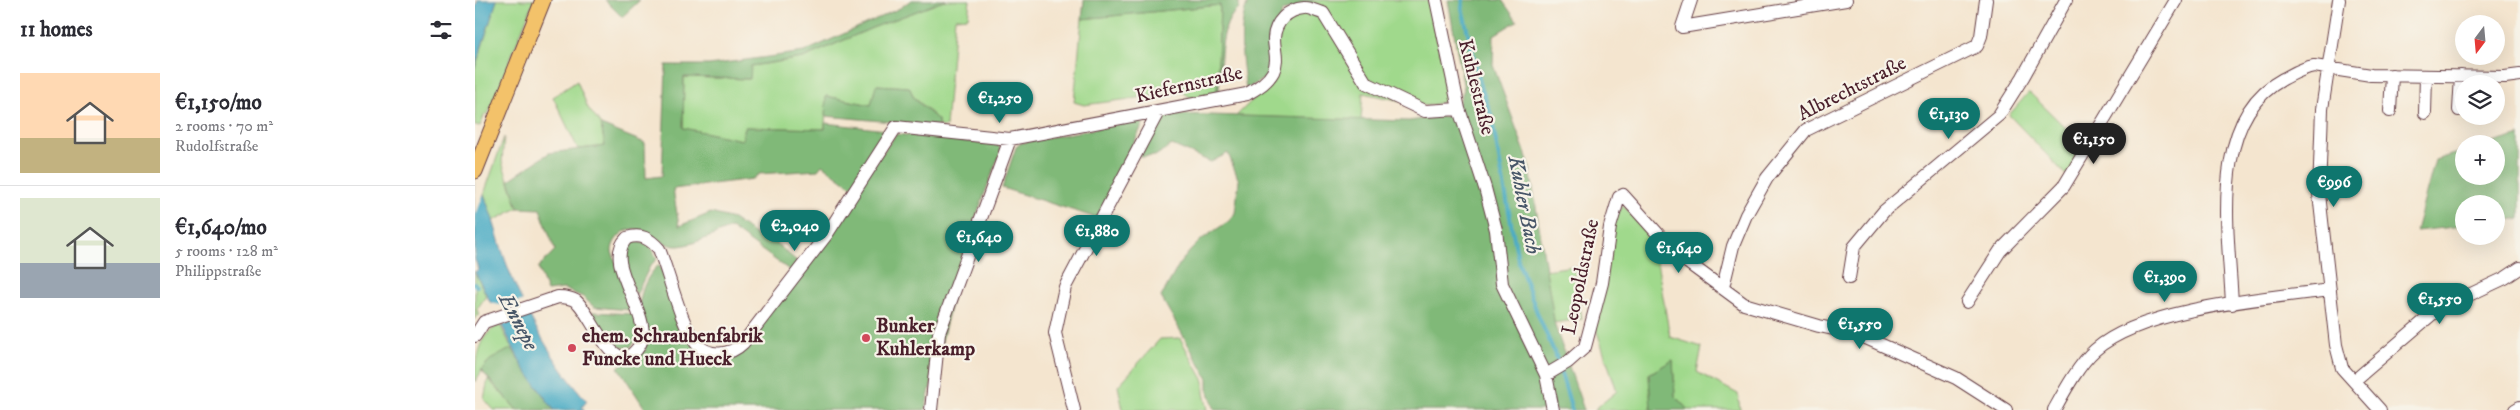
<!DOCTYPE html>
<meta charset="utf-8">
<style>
body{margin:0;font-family:"IM FELL DW Pica",serif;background:#f7f7f7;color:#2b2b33;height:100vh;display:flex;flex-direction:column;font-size:19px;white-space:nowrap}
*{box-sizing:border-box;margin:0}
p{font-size:16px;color:#7c7c81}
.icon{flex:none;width:28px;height:28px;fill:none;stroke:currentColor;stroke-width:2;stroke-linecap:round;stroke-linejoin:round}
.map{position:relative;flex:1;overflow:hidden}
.panel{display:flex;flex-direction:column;background:#fff;width:475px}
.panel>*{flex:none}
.needle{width:32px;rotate:196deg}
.tools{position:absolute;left:1980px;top:15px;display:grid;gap:10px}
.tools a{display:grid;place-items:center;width:50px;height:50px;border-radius:50%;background:#fff;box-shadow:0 5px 20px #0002;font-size:25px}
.price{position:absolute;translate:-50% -42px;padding:0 11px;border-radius:18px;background:#0f766e;color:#fff;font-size:16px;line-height:32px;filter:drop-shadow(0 1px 2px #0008)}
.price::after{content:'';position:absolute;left:50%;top:30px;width:15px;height:11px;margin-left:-8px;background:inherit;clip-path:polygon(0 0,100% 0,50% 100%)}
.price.current{background:#222;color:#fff}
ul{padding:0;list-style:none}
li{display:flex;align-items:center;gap:15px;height:125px;padding:0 20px}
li+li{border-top:1px solid #e1e1e2}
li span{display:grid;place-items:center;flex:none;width:140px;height:100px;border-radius:0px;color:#555}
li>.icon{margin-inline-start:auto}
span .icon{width:60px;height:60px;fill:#fffc;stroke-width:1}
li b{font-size:21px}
h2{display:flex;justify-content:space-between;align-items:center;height:60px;padding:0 20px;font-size:21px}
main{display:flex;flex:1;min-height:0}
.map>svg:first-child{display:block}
.green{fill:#a0d98c;stroke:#757c5c}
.forest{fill:#80b978;stroke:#656c52}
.water{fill:#43a8c3;stroke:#466477}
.pier{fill:#f4e5cf}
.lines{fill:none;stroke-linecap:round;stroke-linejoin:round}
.stream{stroke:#43a8c3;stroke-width:4}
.minor-casing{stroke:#643d44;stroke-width:14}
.major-casing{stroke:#643d44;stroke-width:17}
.minor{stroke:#fff;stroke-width:12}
.major{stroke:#f3c26a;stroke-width:15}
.poi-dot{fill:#d1495b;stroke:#f7f3e8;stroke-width:2}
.labels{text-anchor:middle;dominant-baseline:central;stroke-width:4.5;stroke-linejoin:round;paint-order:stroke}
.street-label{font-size:20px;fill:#4a1f2b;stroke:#f7f3e8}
.poi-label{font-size:20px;font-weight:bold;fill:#4a1f2b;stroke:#f7f3e8;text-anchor:start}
.water-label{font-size:21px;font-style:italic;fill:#475668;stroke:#f7f3e8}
</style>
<main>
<section class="panel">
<h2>11 homes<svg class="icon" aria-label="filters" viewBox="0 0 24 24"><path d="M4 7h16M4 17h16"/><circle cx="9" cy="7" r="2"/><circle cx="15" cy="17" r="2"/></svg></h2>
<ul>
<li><span style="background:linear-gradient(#ffd9b3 65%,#c2b280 0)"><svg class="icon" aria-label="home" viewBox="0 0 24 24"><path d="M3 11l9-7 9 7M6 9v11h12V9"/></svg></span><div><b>€1,150/mo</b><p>2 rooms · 70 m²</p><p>Rudolfstraße</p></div></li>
<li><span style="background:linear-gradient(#dfe7d0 65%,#9aa5b1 0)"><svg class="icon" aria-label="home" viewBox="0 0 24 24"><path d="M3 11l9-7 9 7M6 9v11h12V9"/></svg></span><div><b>€1,640/mo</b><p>5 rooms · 128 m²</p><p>Philippstraße</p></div></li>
</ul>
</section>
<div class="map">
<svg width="2045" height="410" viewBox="0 0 2045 410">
<rect width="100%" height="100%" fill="#f7f3e8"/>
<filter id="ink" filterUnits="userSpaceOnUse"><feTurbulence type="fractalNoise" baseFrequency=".02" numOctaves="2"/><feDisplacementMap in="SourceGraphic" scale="10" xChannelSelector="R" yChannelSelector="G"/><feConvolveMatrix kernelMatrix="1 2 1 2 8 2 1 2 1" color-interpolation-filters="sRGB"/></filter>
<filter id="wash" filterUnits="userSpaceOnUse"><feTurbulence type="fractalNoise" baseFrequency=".0096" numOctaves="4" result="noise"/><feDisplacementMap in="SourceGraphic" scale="20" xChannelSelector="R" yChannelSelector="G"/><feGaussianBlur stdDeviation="1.12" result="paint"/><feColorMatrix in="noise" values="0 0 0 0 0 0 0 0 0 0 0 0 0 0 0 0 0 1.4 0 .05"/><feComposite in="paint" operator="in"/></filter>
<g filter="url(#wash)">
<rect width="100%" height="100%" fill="#f4e5cf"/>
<path class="green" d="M22,0H59L13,114H10L5,126L0,125V69Z
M471,0H495L493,17L480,18L471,127L463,126V120L439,97L434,87L401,85L396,105L351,96L350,129L270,127L267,140L208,128L209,77L274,79L276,66L328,58L397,28Z
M839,0H953L976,100L952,106L888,93L886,120L761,116L796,82L804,28Z
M745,5L742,93L716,98L708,92L609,105L599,102L607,19Z
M102,81L113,108L126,125L130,146L103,149L78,97Z
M1554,92L1603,140L1599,146L1606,152L1592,176L1534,115Z
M29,137L27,162L43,208L18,221L9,194Z
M1148,205L1178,239L1195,337L1227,347L1222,372L1263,394L1265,410H1213L1200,396L1198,360L1174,374L1176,410H1119L1142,391L1119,323L1137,225Z
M1099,266L1107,319L1078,323L1070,270Z
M0,271L11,296L2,309L4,315L0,319Z
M25,325L37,348L11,364L0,382C0,360 2,335 25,325Z
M705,338L729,381V393L733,410H648L643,386L685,339Z
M13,379L41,409L40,410H19L9,399Z"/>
<path class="forest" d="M130,0H165L147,17Z
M436,0H471L397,28L328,58L276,66L275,79L209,77L208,128L267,140L270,127L350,129V123L412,130L377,187L347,165L343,170L284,174L278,179L198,189L204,226L236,213L258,219L291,242H300L324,263L317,272L256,228C240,234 221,244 204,246C183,248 165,216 145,235C140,240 137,245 137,252L157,305L155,310L119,307L108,297L89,289L72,291L63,268L80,250L65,209L43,208L34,180L74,153L130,146L126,125L170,143L171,178L187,176L191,65H234L329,52L425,8Z
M609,0H764V9C743,21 746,69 744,92L742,93L745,5L607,19Z
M774,0H839L835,4L807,11L792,77L771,89C767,62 762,25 774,0Z
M973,0H1027L1042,21L1019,35L1018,65L1054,163L1080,326L1109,410H740L733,389V379L686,297L705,263L716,250L727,239L754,221L760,213L764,181L753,153L736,162L697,145L680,156L665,157C674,140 681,118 701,114L934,121L979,115L989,89Z
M401,85L434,87L439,98L463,120V126L350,116L351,96L396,105Z
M659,121L666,122L668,124L622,218L527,188L541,147L546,143Z
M421,134L523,145L526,150L490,246L450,410H171L143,367L164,352C163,323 159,286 184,265L229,354L261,355Z
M2045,135V218L2021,222V204H1989V226L1941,231L1960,160L1989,151V176H2021V144H2014Z
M159,240L175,246L182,259L175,266L161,295L149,264L150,247Z
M117,312L159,314L164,336L156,347L143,348L137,345Z
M37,348L48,367L79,410H42L6,370L15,360Z
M1198,360L1200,396L1213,410H1176L1174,374Z"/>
<path class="water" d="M3,0H22L0,67V8Z
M0,179C16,204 21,234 31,262C49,311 77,361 112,401L107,407L110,410H79L48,367L0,272L3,269L0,259Z"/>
<path class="pier" d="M0,176L10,191L0,217Z
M50,300L56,315L25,326L14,303L31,306Z"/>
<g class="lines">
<path class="stream" d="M988,0L987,8L1006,87L1016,115L1043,260L1063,315L1081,356L1097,410
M0,284L2,286"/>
</g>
</g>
<g filter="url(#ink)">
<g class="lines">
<g class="minor-casing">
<path id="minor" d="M961,0L984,109L1010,188L1021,230L1027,284L1071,375L1078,410
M1216,0L1207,27L1371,0
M1864,0L1847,109L1844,194L1861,345L1867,368L1905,410
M1984,110L1986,76
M1915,111L1917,75
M1950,113L1951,76
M1374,278L1379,247L1409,211L1524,115L1548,77L1591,0
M1248,287L1258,246L1271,215L1292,178L1331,130L1502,46L1506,36L1511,0
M1492,302L1525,251L1589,186L1701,0
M1757,304C1754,234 1733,119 1808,79C1818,74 1827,68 1839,66L1896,75L2030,77L2045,75
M0,336L9,322L83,297C89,297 96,298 101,301C116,312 138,380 162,349C186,320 124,265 152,238C166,233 175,239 184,249C193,271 207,328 221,343C234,358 255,356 268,343L352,234L421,127L535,139L772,94C782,88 792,83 798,72C804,59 799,51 799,38C800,22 813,9 829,8C834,7 842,12 848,13L891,83L950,111L984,109
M1071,375L1093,362L1110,347L1127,283L1135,227L1144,197L1148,195L1201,254L1269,304L1344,326L1382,334L1481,378L1531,410
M1880,380L1962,310L2030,278L2045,268
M456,410L464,333L535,139
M599,410L580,333L590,287L683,112
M1579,410C1589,392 1604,364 1620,350C1667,308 1792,298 1855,290
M2040,410L2045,407"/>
</g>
<g class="major-casing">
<path id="major" d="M0,171L68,0"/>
</g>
<use href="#minor" class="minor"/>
<use href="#major" class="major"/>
</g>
</g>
<g class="poi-dot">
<circle cx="391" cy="338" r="5"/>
<circle cx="97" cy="348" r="5"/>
</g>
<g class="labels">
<g class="street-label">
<text transform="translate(714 85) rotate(-13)">Kiefernstraße</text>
<text transform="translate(1001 87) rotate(76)">Kuhlestraße</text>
<text transform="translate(1377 89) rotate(-27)">Albrechtstraße</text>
<text transform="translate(1106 277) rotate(-78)">Leopoldstraße</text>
</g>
<g class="poi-label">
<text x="401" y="326">Bunker<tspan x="401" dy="23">Kuhlerkamp</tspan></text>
<text x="107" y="336">ehem. Schraubenfabrik<tspan x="107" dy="23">Funcke und Hueck</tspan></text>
</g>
<g class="water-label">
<text transform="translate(1049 205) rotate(79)">Kuhler Bach</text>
<text transform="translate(43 322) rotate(62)">Ennepe</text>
</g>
</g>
</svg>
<div class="tools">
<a><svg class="needle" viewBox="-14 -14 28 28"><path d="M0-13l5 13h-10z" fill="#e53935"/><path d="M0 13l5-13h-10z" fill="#7c7c81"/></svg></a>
<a><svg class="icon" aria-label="layers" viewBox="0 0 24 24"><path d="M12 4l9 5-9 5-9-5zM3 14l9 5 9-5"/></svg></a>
<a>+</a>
<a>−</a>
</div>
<b class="price" style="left:525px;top:124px">€1,250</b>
<b class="price" style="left:1474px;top:140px">€1,130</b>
<b class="price current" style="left:1619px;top:165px">€1,150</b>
<b class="price" style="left:1859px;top:208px">€996</b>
<b class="price" style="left:320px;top:252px">€2,040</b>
<b class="price" style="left:622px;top:257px">€1,880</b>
<b class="price" style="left:504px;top:263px">€1,640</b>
<b class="price" style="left:1204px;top:274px">€1,640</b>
<b class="price" style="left:1690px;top:303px">€1,390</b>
<b class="price" style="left:1965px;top:325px">€1,550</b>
<b class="price" style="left:1385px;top:350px">€1,550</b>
</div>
</main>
